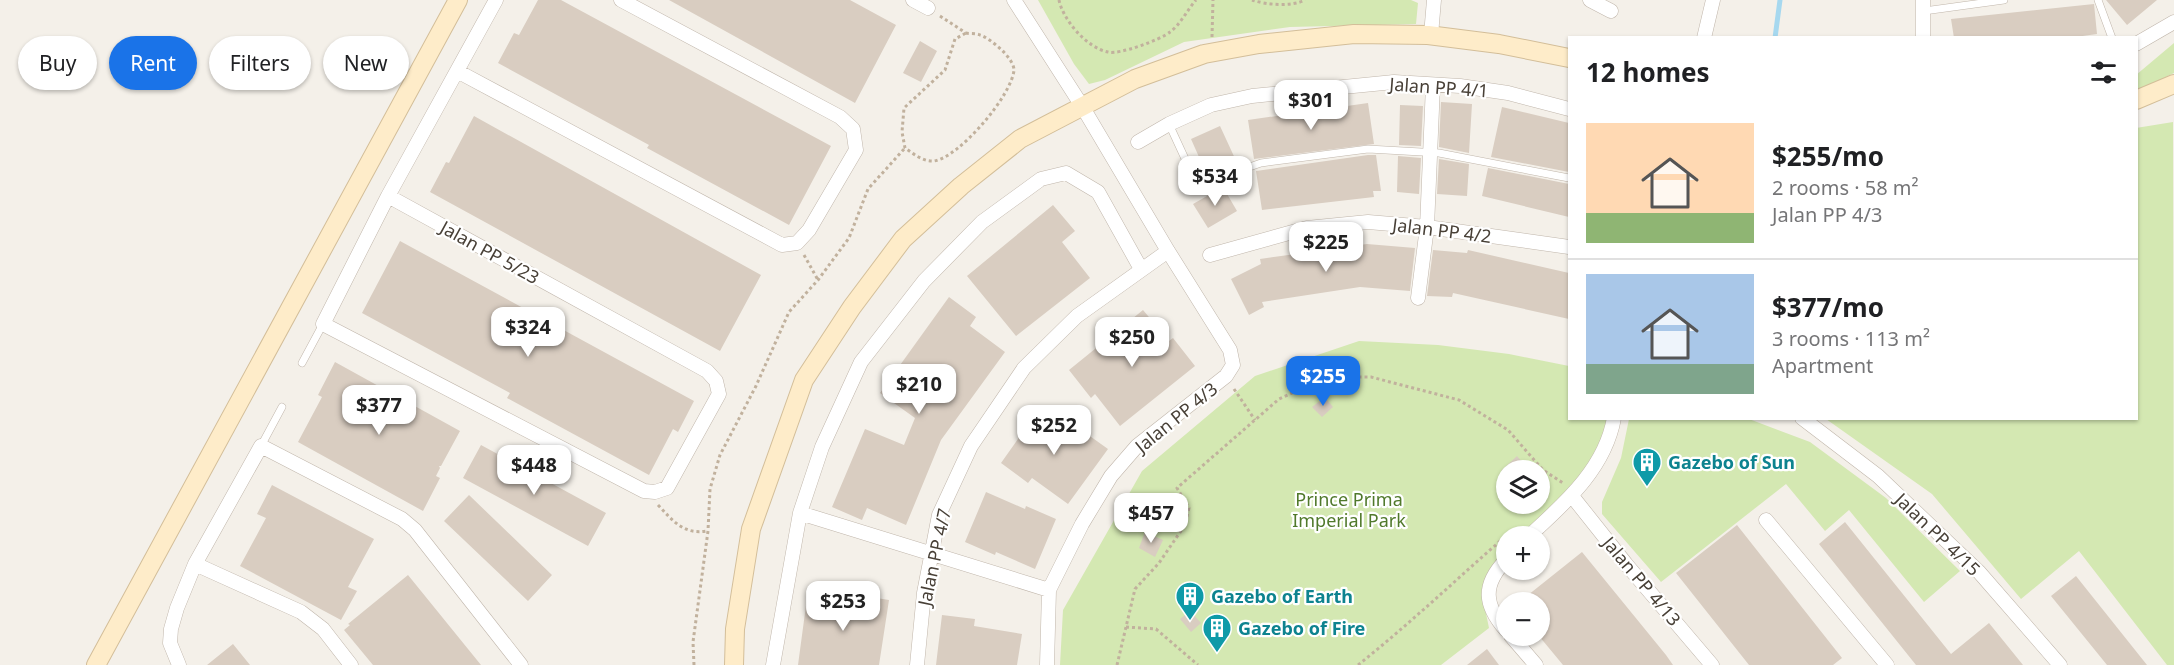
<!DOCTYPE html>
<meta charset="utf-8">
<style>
body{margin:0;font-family:"Noto Sans",sans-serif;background:#f6f6f6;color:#202124;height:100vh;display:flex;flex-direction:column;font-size:22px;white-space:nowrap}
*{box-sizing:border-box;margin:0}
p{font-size:20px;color:#757577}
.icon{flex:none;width:33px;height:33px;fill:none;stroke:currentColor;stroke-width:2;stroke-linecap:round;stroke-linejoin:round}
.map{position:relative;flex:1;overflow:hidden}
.side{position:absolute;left:1568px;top:36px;width:570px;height:384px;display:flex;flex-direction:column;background:#fff;border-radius:0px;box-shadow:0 2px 4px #0004}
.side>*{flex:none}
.banner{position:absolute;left:18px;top:36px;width:570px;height:54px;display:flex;gap:12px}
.controls{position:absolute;left:1496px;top:460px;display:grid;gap:12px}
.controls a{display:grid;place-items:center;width:54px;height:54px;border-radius:50%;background:#fff;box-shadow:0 2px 4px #0004;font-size:30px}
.price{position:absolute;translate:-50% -51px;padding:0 14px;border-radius:12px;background:#fff;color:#222;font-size:20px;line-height:39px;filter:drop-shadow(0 2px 3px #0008)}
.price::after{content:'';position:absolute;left:50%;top:36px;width:18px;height:14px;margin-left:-9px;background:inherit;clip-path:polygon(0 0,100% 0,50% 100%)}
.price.on{background:#1a73e8;color:#fff}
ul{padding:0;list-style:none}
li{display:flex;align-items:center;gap:18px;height:150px;padding:0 18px}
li+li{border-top:2px solid #e0e0e0}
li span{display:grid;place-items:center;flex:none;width:168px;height:120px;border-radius:0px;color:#555}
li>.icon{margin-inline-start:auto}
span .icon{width:72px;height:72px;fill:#fffc;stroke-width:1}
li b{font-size:26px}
h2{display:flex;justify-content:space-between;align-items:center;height:72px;padding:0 18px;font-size:26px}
.tag{padding:0 21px;border-radius:27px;background:#fff;box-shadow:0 2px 4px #0004;font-size:21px;line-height:54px}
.tag.on{background:#1a73e8;color:#fff}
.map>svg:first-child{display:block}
.green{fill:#d4e8b2;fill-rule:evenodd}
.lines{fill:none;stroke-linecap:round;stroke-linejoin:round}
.stream{stroke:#a6d8ef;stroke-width:5}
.building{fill:#d9cdc1}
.lane-casing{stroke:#c0b6ab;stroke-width:8}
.street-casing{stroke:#c0b6ab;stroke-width:15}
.secondary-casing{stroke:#d3be99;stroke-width:20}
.path{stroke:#c1b19d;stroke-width:3;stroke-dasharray:3 3;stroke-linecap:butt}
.lane{stroke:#fff;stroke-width:7}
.street{stroke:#fff;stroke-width:14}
.secondary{stroke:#feecc9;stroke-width:18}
.labels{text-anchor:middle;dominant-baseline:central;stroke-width:4.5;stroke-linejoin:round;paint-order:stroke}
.street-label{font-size:18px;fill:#484037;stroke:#fff}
.culture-label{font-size:18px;font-weight:bold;fill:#0d838f;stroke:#fff;text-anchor:start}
.park-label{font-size:18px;fill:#50792b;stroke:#fff}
</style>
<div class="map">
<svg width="2174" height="665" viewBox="0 0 2174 665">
<rect width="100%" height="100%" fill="#f4f0e9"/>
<path class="green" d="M1038,0H1411L1418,3L1416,24L1290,27L1184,42L1105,80L1089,84L1074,64Z
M2174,43V73L2136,92V75Z
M2173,122L2174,665H2167L2079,551L2021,599L1932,494L1826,419L2136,418V128Z
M1359,341L1438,345L1509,354L1569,366V418L1610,419L1594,463L1521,537H1506V551L1500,557L1482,594L1489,628L1441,665H1060L1063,610L1142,471L1255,376ZM1506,471H1539V504H1506Z
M1629,419H1749L1810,442L1886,498L1960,571L1924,602L1849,510L1825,531L1786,484L1661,582L1602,514V502L1621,458Z"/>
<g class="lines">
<path class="stream" d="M1775,38L1780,0"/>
</g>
<path class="building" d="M538,0H561L831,146L789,225L647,148L649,145L498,63L514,33L519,35Z
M669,0H850L896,25L855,103Z
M2106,0H2157L2127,25Z
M2094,4L2097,34L2068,38H1954L1951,19Z
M920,41L937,51L921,82L903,73Z
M1441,102L1472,104L1469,153L1439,147Z
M1368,103L1374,144L1254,159L1248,120Z
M1400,105L1423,106L1421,146L1399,145Z
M1502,107L1569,123V172L1491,157Z
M474,116L761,275L720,351L430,192L446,162L449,163Z
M1220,126L1238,165L1207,175L1191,139Z
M1368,155H1376L1381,191H1373L1374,197L1262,210L1256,171Z
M1398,156L1421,158L1419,194L1397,192Z
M1439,159L1469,164L1467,196L1437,194Z
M1488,168L1569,184V217L1482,196Z
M1223,187L1237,211L1208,228L1193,204Z
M1053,205L1075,231L1062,242L1090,278L1016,336L967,276Z
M400,241L694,401L678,432L673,429L649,475L507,398L510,393L362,313Z
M1367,244L1415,248L1410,291L1360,287L1262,302L1264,307L1249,315L1231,279L1261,264L1260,259Z
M1433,250L1467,253L1468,250L1569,273V319L1453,293L1452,297L1427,296Z
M949,297L976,317L970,326L1005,352L941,440L906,525L867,508L862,520L832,507L865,429L904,445L915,418L880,393Z
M1143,310L1169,341L1173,338L1195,366L1120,426L1095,394L1091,398L1069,370Z
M335,362L460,431L441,466H439L440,468L436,476L440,478L423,511L298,442L322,397L318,395Z
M1325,397L1333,407L1322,417L1312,407Z
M1040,408L1077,434L1080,429L1108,449L1068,504L1032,478L1028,483L1001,463Z
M481,445L606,513L588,546L463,478Z
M1517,456L1530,471H1501Z
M272,485L374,539L348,587L357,591L341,620L240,566L266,518L257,514Z
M986,492L1025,509L1026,506L1056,519L1035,569L996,552L995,555L965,542Z
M469,495L552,575L528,601L444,521Z
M1845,522L1951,654L1989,623L2023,665H1916L1819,544Z
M1737,525L1842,658L1833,665H1749L1676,573Z
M1145,532L1163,540L1155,557L1139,548Z
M1582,552L1666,655L1673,665H1563L1539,636V603H1518Z
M408,575L481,665H373L344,630L350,625L348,624Z
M2076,576L2147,665H2107L2051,596Z
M858,595L889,600L879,665H798L807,598L856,605Z
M1190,611L1201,623L1191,632L1180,619Z
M942,615L975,619L974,626L1022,634L1017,665H936Z
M233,644L250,665H207Z
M1487,649L1499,665H1467Z"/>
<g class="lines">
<g class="lane-casing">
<path id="lane" d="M2098,0L2112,38
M1924,11L2004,0
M1169,124L1193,176L1200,181H1209L1261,163L1368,149L1439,153L1569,178
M302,363L323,324
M261,446L282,407"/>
</g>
<g class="street-casing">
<path id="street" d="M913,0L928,8
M1014,0L1082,106L1168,251L1230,350L1233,365L1226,376L1137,446L1111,476L1082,524L1049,590L1047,665
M1590,0L1611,11
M1923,0V38
M1431,35L1434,0
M1704,38L1713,0
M2136,44L2174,22
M457,71L782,245L797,243L809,230L856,150L853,129L840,117L621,0
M1138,142L1169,124L1211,105L1252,96L1394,82L1460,86L1508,93L1569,109
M388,196L707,371L716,381L719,394L667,488L655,492L644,491L323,324L388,196L496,0
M1210,255L1307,228L1368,222L1427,227L1569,247
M1418,298L1427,227L1433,85
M1802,418L1878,476L1979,572L2060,665
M1572,496L1626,564L1712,665
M800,513L1049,590
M1766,520L1887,665
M1528,537C1564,504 1605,469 1614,418
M1506,560C1482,585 1484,605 1506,630
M195,564L301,612L323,629L351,665
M1511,636L1536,665
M179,665L170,643L171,629L177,608L195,564L261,446L402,519L415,530L521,665
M773,665L800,513L822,447L861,362L924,281L982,222L1041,179L1066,173L1098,192L1141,269
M917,665L924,593L939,515L971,446L1024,368L1077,316L1168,251"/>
</g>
<g class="secondary-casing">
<path id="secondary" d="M2136,100L2174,84
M96,665L458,0
M734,665L735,629L751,529L804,380L852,307L903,239L961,186L1020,139L1135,79L1204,54L1259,44L1354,34L1428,35L1499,44L1569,58"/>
</g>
<path class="path" d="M1059,0C1063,20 1087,48 1108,52C1119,55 1160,40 1170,32C1181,24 1187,10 1196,0
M1252,0C1267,5 1291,7 1305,0
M940,16L966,33
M966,33C970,34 976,33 980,35C990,38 1014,58 1014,70C1012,95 960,157 934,161C923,162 914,154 905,148L902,132L904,108L945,70L955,39Z
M1212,37L1213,0
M804,255L818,280
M1234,389L1255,420
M658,505C673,521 684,535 707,531
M1126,627L1156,629L1198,665
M694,665L693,642L708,531L710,489L720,455L756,386L789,312L818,280L849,238L868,189L905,148
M1117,665L1135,589L1159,563L1185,525L1189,508L1177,488L1279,399L1327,377H1371L1459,400L1508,430L1543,470L1563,483
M1358,665C1412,622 1462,574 1514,529"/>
<use href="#lane" class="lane"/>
<use href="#street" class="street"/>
<use href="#secondary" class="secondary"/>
</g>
<defs>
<g id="building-pin" transform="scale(1.5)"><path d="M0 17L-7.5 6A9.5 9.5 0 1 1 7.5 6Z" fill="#0f9aa8" stroke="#fff"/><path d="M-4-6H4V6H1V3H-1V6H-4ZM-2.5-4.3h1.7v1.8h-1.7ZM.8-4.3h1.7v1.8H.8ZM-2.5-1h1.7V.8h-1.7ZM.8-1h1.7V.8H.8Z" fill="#fff"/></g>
</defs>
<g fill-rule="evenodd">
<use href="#building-pin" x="1647" y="462"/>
<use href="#building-pin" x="1190" y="596"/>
<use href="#building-pin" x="1217" y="628"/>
</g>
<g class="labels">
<g class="street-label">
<text transform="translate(1439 87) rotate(4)">Jalan PP 4/1</text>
<text transform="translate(1442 230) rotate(7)">Jalan PP 4/2</text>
<text transform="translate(490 252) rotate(29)">Jalan PP 5/23</text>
<text transform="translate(1176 417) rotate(-39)">Jalan PP 4/3</text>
<text transform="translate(1938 534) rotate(44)">Jalan PP 4/15</text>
<text transform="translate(934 557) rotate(-78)">Jalan PP 4/7</text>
<text transform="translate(1642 581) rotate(50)">Jalan PP 4/13</text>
</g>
<g class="culture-label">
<text x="1668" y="462">Gazebo of Sun</text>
<text x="1211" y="596">Gazebo of Earth</text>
<text x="1238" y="628">Gazebo of Fire</text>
</g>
<g class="park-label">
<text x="1349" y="499">Prince Prima<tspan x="1349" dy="21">Imperial Park</tspan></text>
</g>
</g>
</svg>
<div class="controls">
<a><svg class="icon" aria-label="layers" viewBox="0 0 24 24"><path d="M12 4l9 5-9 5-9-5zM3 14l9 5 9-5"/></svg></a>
<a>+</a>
<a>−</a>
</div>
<b class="price" style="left:1311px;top:131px">$301</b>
<b class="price" style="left:1215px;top:207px">$534</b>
<b class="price" style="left:1326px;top:273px">$225</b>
<b class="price" style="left:528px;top:358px">$324</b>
<b class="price" style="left:1132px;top:368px">$250</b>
<b class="price on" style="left:1323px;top:407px">$255</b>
<b class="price" style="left:919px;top:415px">$210</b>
<b class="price" style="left:379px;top:436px">$377</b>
<b class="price" style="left:1054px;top:456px">$252</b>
<b class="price" style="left:534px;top:496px">$448</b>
<b class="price" style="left:1151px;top:544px">$457</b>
<b class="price" style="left:843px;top:632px">$253</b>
<div class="banner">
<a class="tag">Buy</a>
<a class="tag on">Rent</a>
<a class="tag">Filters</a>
<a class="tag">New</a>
</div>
<section class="side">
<h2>12 homes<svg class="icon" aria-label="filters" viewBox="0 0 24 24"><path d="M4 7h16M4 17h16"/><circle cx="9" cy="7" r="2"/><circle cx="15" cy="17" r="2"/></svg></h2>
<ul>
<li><span style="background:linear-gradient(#ffd9b3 75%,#8fb573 0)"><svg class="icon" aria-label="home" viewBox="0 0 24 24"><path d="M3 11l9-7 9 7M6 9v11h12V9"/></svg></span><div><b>$255/mo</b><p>2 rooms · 58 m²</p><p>Jalan PP 4/3</p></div></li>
<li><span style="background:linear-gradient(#a9c7e8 75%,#7fa58c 0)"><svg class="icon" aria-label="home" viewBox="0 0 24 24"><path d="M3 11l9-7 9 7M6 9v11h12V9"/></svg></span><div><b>$377/mo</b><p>3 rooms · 113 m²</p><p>Apartment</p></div></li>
</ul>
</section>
</div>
